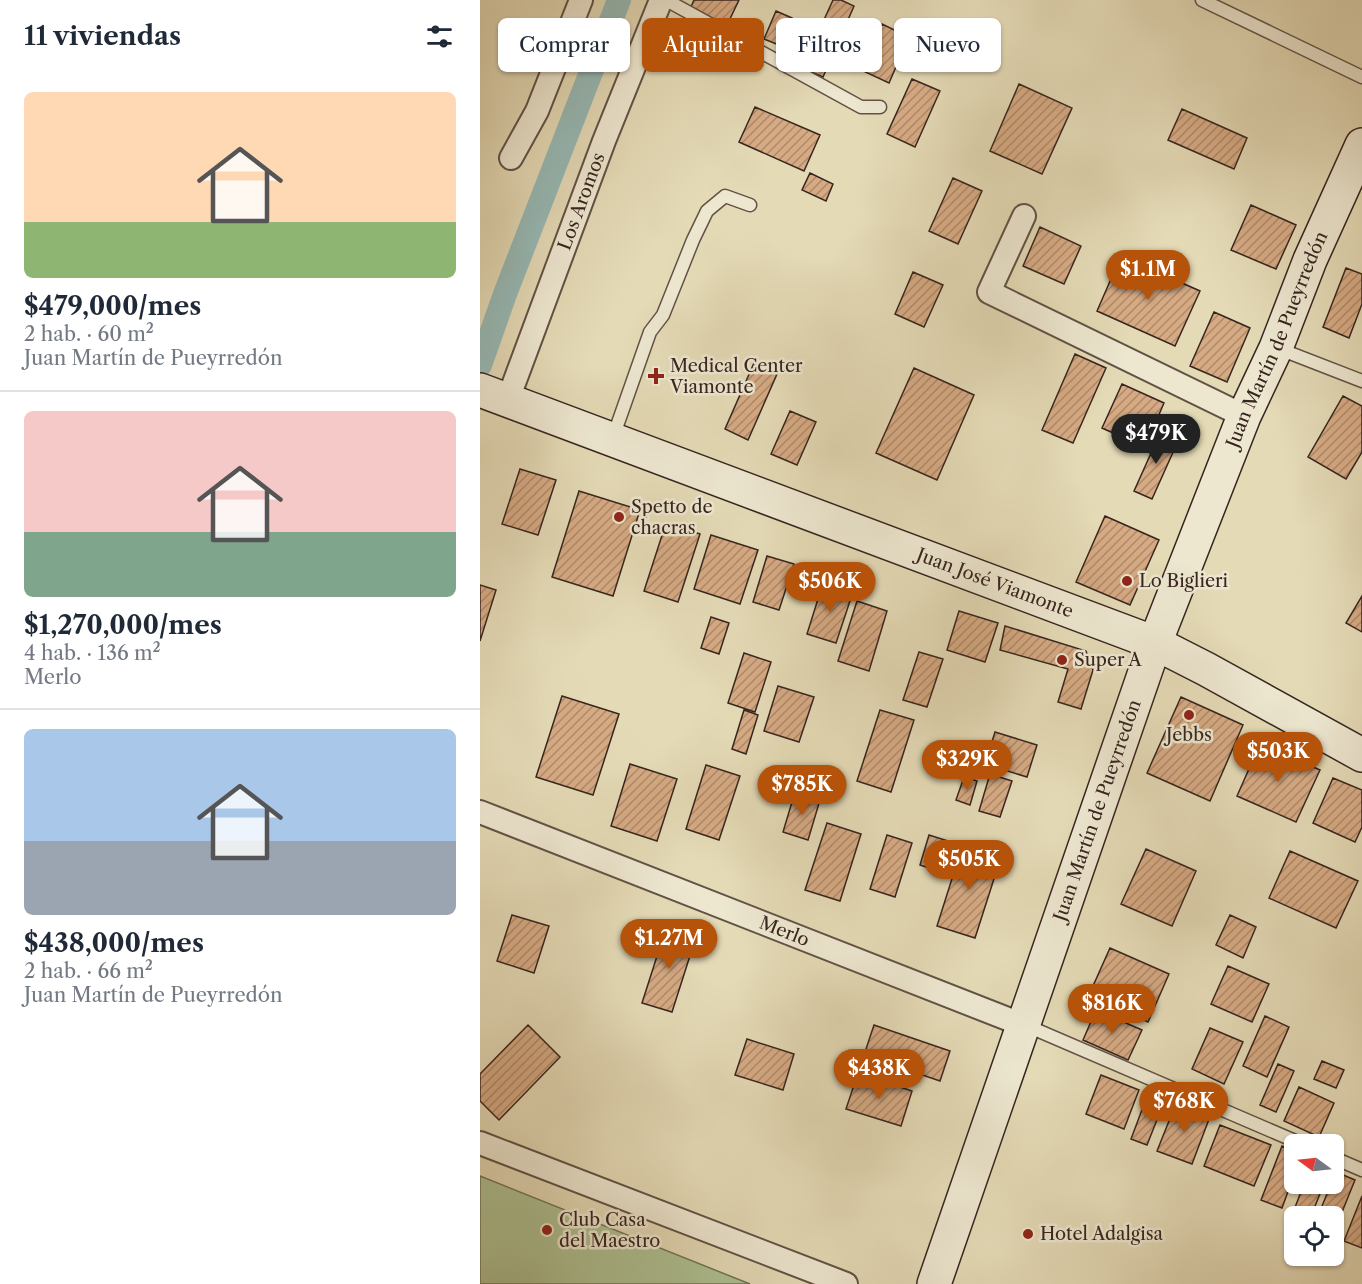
<!DOCTYPE html>
<html lang="es">
<meta charset="utf-8">
<style>
body{margin:0;font-family:"Libre Caslon Text",serif;background:#f2f2f3;color:#1f2937;height:100vh;display:flex;flex-direction:column;font-size:22px;white-space:nowrap}
*{box-sizing:border-box;margin:0}
p{font-size:20px;color:#747a83}
.icon{flex:none;width:33px;height:33px;fill:none;stroke:currentColor;stroke-width:2;stroke-linecap:round;stroke-linejoin:round}
.map{position:relative;flex:1;overflow:hidden}
.sheet{display:flex;flex-direction:column;background:#fff;width:480px}
.sheet>*{flex:none}
.top-card{position:absolute;left:18px;top:18px;width:570px;height:54px;display:flex;gap:12px}
.needle{width:39px;rotate:285deg}
.controls{position:absolute;left:804px;top:1134px;display:grid;gap:12px}
.controls a{display:grid;place-items:center;width:60px;height:60px;border-radius:9px;background:#fff;box-shadow:0 2px 4px #0004;font-size:30px}
.price{position:absolute;translate:-50% -51px;padding:0 14px;border-radius:21px;background:#b45309;color:#fff;font-size:20px;line-height:39px;filter:drop-shadow(0 2px 3px #0008)}
.price::after{content:'';position:absolute;left:50%;top:36px;width:18px;height:14px;margin-left:-9px;background:inherit;clip-path:polygon(0 0,100% 0,50% 100%)}
.price.selected{background:#222;color:#fff}
ul{padding:0;list-style:none}
li{display:grid;align-content:center;gap:12px;height:318px;padding:0 24px}
li+li{border-top:2px solid #e0e1e3}
li span{display:grid;place-items:center;height:186px;border-radius:9px;color:#555}
li>.icon{margin-inline-start:auto}
span .icon{width:108px;height:108px;fill:#fffc;stroke-width:1}
li b{font-size:26px}
h2{display:flex;justify-content:space-between;align-items:center;height:72px;padding:0 24px;font-size:26px}
.chip{padding:0 21px;border-radius:9px;background:#fff;box-shadow:0 2px 4px #0004;font-size:21px;line-height:54px}
.chip.selected{background:#b45309;color:#fff}
main{display:flex;flex:1;min-height:0}
.map>svg:first-child{display:block}
.pitch{fill:#aec193;stroke:#727359;stroke-width:1.5}
.lines{fill:none;stroke-linecap:round;stroke-linejoin:round}
.canal{stroke:#97b9b5;stroke-width:24}
.building{fill:url(#building-hatch);stroke:#37251f;stroke-width:1.5}
.lane-casing{stroke:#625245;stroke-width:15}
.street-casing{stroke:#625245;stroke-width:26}
.secondary-casing{stroke:#37251f;stroke-width:36}
.lane{stroke:#ede7d0;stroke-width:12}
.street{stroke:#ede7d0;stroke-width:22}
.secondary{stroke:#ede7d0;stroke-width:33}
.poi-dot{fill:#8f2418;stroke:#ede7d0;stroke-width:2}
.labels{text-anchor:middle;dominant-baseline:central;stroke-width:5;stroke-linejoin:round;paint-order:stroke}
.street-label{font-size:18px;fill:#37251f;stroke:#ede7d0}
.poi-label{font-size:18px;fill:#37251f;stroke:#ede7d0;text-anchor:start}
</style>
<main>
<section class="sheet">
<h2>11 viviendas<svg class="icon" aria-label="filters" viewBox="0 0 24 24"><path d="M4 7h16M4 17h16"/><circle cx="9" cy="7" r="2"/><circle cx="15" cy="17" r="2"/></svg></h2>
<ul>
<li><span style="background:linear-gradient(#ffd9b3 70%,#8fb573 0)"><svg class="icon" aria-label="home" viewBox="0 0 24 24"><path d="M3 11l9-7 9 7M6 9v11h12V9"/></svg></span><div><b>$479,000/mes</b><p>2 hab. · 60 m²</p><p>Juan Martín de Pueyrredón</p></div></li>
<li><span style="background:linear-gradient(#f6c9c9 65%,#7fa58c 0)"><svg class="icon" aria-label="home" viewBox="0 0 24 24"><path d="M3 11l9-7 9 7M6 9v11h12V9"/></svg></span><div><b>$1,270,000/mes</b><p>4 hab. · 136 m²</p><p>Merlo</p></div></li>
<li><span style="background:linear-gradient(#a9c7e8 60%,#9aa5b1 0)"><svg class="icon" aria-label="home" viewBox="0 0 24 24"><path d="M3 11l9-7 9 7M6 9v11h12V9"/></svg></span><div><b>$438,000/mes</b><p>2 hab. · 66 m²</p><p>Juan Martín de Pueyrredón</p></div></li>
</ul>
</section>
<div class="map">
<svg width="882" height="1284" viewBox="0 0 882 1284">
<defs>
<pattern id="building-hatch" width="6" height="6" patternUnits="userSpaceOnUse" patternTransform="scale(1.5)"><rect width="6" height="6" fill="#d6aa83"/><path d="M-1 1l2-2M0 6l6-6M5 7l2-2" fill="none" stroke="#ae8a6b"/></pattern>
</defs>
<rect width="100%" height="100%" fill="#e4dab6"/>
<filter id="stains"><feTurbulence type="fractalNoise" baseFrequency=".00333" numOctaves="4"/><feColorMatrix values="0 0 0 0 .2 0 0 0 0 .09 0 0 0 0 .02 0 0 0 .5 -.17"/></filter>
<radialGradient id="worn" r=".72"><stop offset=".6" stop-color="#630" stop-opacity="0"/><stop offset="1" stop-color="#630" stop-opacity=".3"/></radialGradient>
<path class="pitch" d="M0,1176L270,1284H0Z"/>
<g class="lines">
<path class="canal" d="M0,365L25,294L139,0"/>
</g>
<path class="building" d="M214,0H259L247,25L210,9Z
M353,0H361L374,6L343,77L322,68Z
M296,11L312,18L299,45L284,39Z
M402,24L429,37L409,83L381,70Z
M432,79L460,91L435,147L407,134Z
M539,84L592,108L562,174L510,151Z
M275,107L340,135L324,171L259,142Z
M702,109L767,138L754,169L688,140Z
M330,173L353,184L346,201L322,190Z
M473,178L502,191L478,244L449,231Z
M771,205L816,225L796,269L751,250Z
M560,227L601,246L584,284L543,266Z
M641,256L720,291L695,346L617,311Z
M866,268L882,274V304L869,338L843,327Z
M433,272L463,285L444,327L415,314Z
M734,312L770,328L747,382L710,366Z
M595,354L626,368L593,443L562,430Z
M274,363L297,374L268,440L245,429Z
M434,368L494,395L457,480L396,453Z
M642,384L684,403L665,447L622,428Z
M863,396L882,406V452L866,479L828,457Z
M310,411L336,422L317,465L291,454Z
M681,431L699,439L672,499L654,491Z
M40,469L76,480L58,535L22,524Z
M99,491L160,510L133,596L72,577Z
M625,516L679,540L650,605L596,582Z
M186,523L220,534L198,602L164,591Z
M231,535L278,550L260,604L214,589Z
M287,556L314,564L299,610L273,602Z
M343,583L373,592L356,643L327,634Z
M0,585L16,590L0,641Z
M882,596V632L866,623Z
M377,601L407,611L389,671L358,661Z
M479,611L518,623L505,662L467,650Z
M231,617L249,623L239,654L221,648Z
M525,626L606,651L613,670L601,709L578,702L588,669L520,650Z
M439,652L463,659L447,707L423,700Z
M264,653L291,662L275,712L248,703Z
M298,686L334,697L319,742L284,731Z
M82,696L139,714L113,795L56,777Z
M701,697L763,725L730,801L667,773Z
M264,710L278,715L266,754L252,749Z
M400,710L434,720L411,792L377,781Z
M515,732L557,745L547,777L505,764Z
M780,744L840,770L816,822L757,796Z
M150,764L197,779L177,841L131,826Z
M226,765L260,776L239,840L206,829Z
M510,774L532,781L520,817L499,811Z
M484,777L497,781L490,805L476,800Z
M853,778L882,790V827L875,842L833,823Z
M315,792L340,800L328,840L303,832Z
M347,823L381,834L360,901L325,890Z
M407,835L432,843L415,897L390,889Z
M449,835L468,841L458,871L440,865Z
M483,844L521,857L495,938L457,926Z
M666,849L716,871L692,926L641,904Z
M810,851L878,881L856,928L789,898Z
M32,915L69,926L54,973L17,961Z
M750,915L776,927L763,958L736,945Z
M186,928L216,937L192,1012L162,1003Z
M630,948L689,974L668,1022L609,995Z
M748,966L789,984L772,1022L731,1004Z
M616,1010L662,1030L648,1060L603,1040Z
M785,1016L809,1027L787,1077L763,1066Z
M48,1025L80,1057L19,1120L0,1101V1074Z
M394,1025L470,1051L460,1081L384,1055Z
M730,1028L763,1042L744,1084L712,1069Z
M267,1039L314,1054L303,1090L255,1075Z
M842,1061L864,1070L856,1088L834,1079Z
M798,1064L814,1071L796,1112L780,1105Z
M378,1073L432,1091L421,1126L366,1109Z
M621,1075L659,1090L644,1129L606,1114Z
M819,1087L854,1103L839,1137L804,1121Z
M669,1091L686,1097L667,1145L651,1139Z
M697,1101L731,1114L712,1164L677,1151Z
M740,1125L791,1145L774,1186L724,1166Z
M802,1146L814,1151V1175L802,1208L781,1200Z
M856,1172L875,1180L854,1232V1216H838L851,1184H854Z
M824,1184H844L831,1216L814,1210Z
M882,1196V1248L864,1241Z"/>
<g class="lines">
<g class="lane-casing">
<path id="lane" d="M186,0L381,107H400
M722,0L882,77
M797,348L882,381
M132,440L170,332L183,315L213,240L227,211L245,196L270,205
M545,1025L822,1144
M854,1158L882,1170"/>
</g>
<g class="street-casing">
<g id="street">
<path d="M31,158L57,111L101,0"/>
<path d="M544,216L509,292L764,416"/>
<path id="s1" d="M27,402L124,141L181,0"/>
<path id="s2" d="M0,812L543,1025"/>
<path d="M0,1143L366,1284"/>
</g>
</g>
<g class="secondary-casing">
<g id="secondary">
<path id="s3" d="M0,390L675,643L726,669L882,755"/>
<path id="s4" d="M454,1284L675,643L764,416L796,348L830,260L882,145"/>
</g>
</g>
<use href="#lane" class="lane"/>
<use href="#street" class="street"/>
<use href="#secondary" class="secondary"/>
</g>
<g class="poi-dot">
<path d="M173 367h6v6h6v6h-6v6h-6v-6h-6v-6h6z"/>
<circle cx="139" cy="517" r="6"/>
<circle cx="647" cy="581" r="6"/>
<circle cx="582" cy="660" r="6"/>
<circle cx="709" cy="715" r="6"/>
<circle cx="67" cy="1230" r="6"/>
<circle cx="548" cy="1234" r="6"/>
</g>
<g class="labels">
<g class="street-label">
<text stroke="none"><textPath href="#s1" startOffset="214">Los Aromos</textPath></text>
<text stroke="none"><textPath href="#s4" startOffset="1005">Juan Martín de Pueyrredón</textPath></text>
<text stroke="none"><textPath href="#s3" startOffset="550">Juan José Viamonte</textPath></text>
<text stroke="none"><textPath href="#s4" startOffset="501">Juan Martín de Pueyrredón</textPath></text>
<text stroke="none"><textPath href="#s2" startOffset="327">Merlo</textPath></text>
</g>
<g class="poi-label">
<text x="190" y="366">Medical Center<tspan x="190" dy="21">Viamonte</tspan></text>
<text x="151" y="507">Spetto de<tspan x="151" dy="21">chacras</tspan></text>
<text x="659" y="581">Lo Biglieri</text>
<text x="594" y="660">Super A</text>
<text x="709" y="735" text-anchor="middle">Jebbs</text>
<text x="79" y="1220">Club Casa<tspan x="79" dy="21">del Maestro</tspan></text>
<text x="560" y="1234">Hotel Adalgisa</text>
</g>
</g>
<rect width="100%" height="100%" filter="url(#stains)"/>
<rect width="100%" height="100%" fill="url(#worn)"/>
</svg>
<div class="controls">
<a><svg class="needle" viewBox="-14 -14 28 28"><path d="M0-13l5 13h-10z" fill="#e53935"/><path d="M0 13l5-13h-10z" fill="#747a83"/></svg></a>
<a><svg class="icon" aria-label="locate" viewBox="0 0 24 24"><circle cx="12" cy="12" r="6"/><path d="M12 2v4M12 18v4M2 12h4M18 12h4"/></svg></a>
</div>
<b class="price" style="left:668px;top:301px">$1.1M</b>
<b class="price selected" style="left:676px;top:465px">$479K</b>
<b class="price" style="left:350px;top:613px">$506K</b>
<b class="price" style="left:798px;top:783px">$503K</b>
<b class="price" style="left:487px;top:791px">$329K</b>
<b class="price" style="left:322px;top:816px">$785K</b>
<b class="price" style="left:489px;top:891px">$505K</b>
<b class="price" style="left:189px;top:970px">$1.27M</b>
<b class="price" style="left:632px;top:1035px">$816K</b>
<b class="price" style="left:399px;top:1100px">$438K</b>
<b class="price" style="left:704px;top:1133px">$768K</b>
<div class="top-card">
<a class="chip">Comprar</a>
<a class="chip selected">Alquilar</a>
<a class="chip">Filtros</a>
<a class="chip">Nuevo</a>
</div>
</div>
</main>
